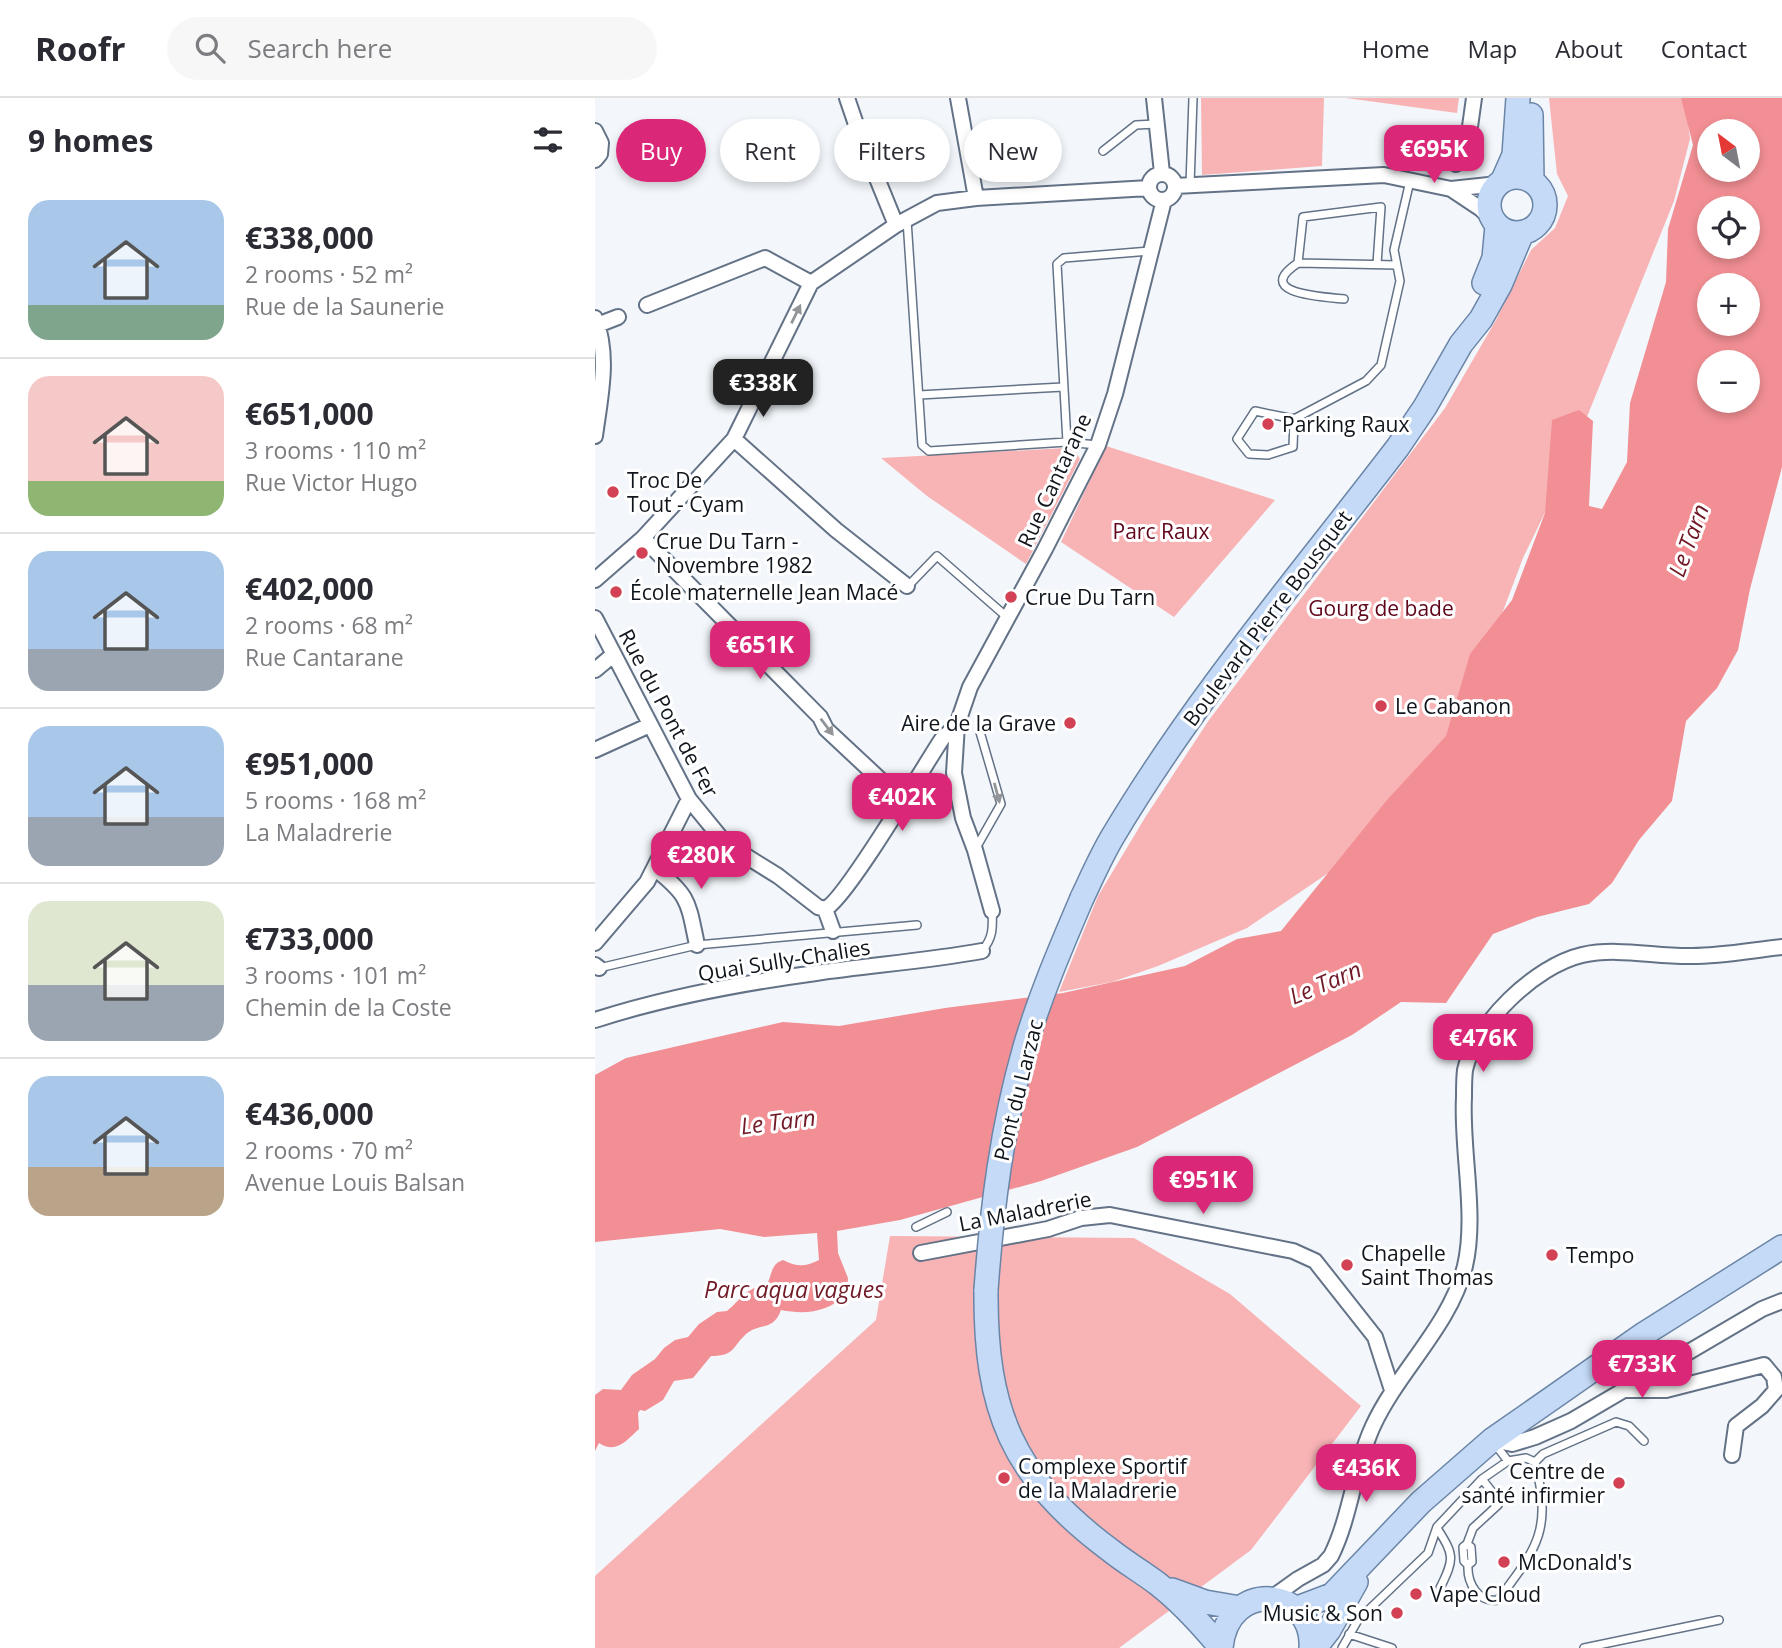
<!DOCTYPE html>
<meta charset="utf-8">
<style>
body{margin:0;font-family:"Open Sans",sans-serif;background:#f7f7f7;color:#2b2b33;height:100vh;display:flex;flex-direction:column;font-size:26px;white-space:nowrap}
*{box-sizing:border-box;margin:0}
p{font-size:23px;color:#7c7c81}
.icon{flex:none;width:38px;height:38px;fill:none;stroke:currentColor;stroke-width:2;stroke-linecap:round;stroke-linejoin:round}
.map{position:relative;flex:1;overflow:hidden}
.panel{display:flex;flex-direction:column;background:#fff;width:595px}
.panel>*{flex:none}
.banner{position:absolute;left:21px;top:21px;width:665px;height:63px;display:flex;gap:14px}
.needle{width:46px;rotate:328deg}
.fabs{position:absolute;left:1102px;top:21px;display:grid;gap:14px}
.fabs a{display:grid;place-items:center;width:63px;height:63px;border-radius:50%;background:#fff;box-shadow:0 4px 10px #0003;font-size:35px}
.price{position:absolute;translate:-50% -60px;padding:0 16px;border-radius:14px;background:#db2777;color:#fff;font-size:23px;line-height:46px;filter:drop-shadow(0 2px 4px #0008)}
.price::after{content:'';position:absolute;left:50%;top:42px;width:21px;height:16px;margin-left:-10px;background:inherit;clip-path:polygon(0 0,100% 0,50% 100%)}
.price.active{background:#222;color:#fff}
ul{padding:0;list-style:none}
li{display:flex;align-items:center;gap:21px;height:175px;padding:0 28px}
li+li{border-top:2px solid #e1e1e2}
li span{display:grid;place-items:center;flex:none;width:196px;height:140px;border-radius:21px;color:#555}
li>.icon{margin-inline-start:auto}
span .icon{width:84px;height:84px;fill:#fffc;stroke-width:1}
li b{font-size:30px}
h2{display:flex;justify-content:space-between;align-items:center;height:84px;padding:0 28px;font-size:30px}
.pill{padding:0 24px;border-radius:32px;background:#fff;box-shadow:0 4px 10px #0003;font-size:24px;line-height:63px}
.pill.active{background:#db2777;color:#fff}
header{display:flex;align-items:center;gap:42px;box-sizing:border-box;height:98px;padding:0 35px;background:#fff;border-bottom:2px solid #e1e1e2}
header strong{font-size:33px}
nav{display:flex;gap:38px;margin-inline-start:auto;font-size:24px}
.search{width:490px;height:63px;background:#f7f7f7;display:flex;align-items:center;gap:18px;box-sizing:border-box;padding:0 24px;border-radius:38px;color:#7c7c81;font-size:26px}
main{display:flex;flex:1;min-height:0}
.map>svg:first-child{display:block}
.green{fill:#f8b3b5}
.water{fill:#f28f94;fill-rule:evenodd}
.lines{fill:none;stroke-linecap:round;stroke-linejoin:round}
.lane-casing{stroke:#637286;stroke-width:10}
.street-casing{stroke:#637286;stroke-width:18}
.primary-casing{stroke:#6b85a7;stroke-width:26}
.lane{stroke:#fff;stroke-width:7}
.street{stroke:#fff;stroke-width:14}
.primary{stroke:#c4daf7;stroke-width:23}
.primary-bridge-casing{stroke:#6b85a7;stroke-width:26;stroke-linecap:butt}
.primary-bridge{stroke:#c4daf7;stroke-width:23}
.oneway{fill:#939699}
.poi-dot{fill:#d24154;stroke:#fff;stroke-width:2.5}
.labels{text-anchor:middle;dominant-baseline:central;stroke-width:6;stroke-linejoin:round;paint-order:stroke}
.poi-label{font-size:21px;fill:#0f151c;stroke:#fff;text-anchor:start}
.street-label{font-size:21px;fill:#0f151c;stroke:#fff}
.park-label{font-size:21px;fill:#60061a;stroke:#fff}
.water-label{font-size:23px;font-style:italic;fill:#711a27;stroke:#fff}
</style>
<header>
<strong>Roofr</strong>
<div class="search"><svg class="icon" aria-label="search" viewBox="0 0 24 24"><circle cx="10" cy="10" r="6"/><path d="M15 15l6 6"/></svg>Search here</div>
<nav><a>Home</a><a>Map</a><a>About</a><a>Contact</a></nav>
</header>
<main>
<section class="panel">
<h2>9 homes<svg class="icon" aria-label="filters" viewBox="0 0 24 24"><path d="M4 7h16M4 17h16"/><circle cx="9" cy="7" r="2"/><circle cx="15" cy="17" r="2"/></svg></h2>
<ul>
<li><span style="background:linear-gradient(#a9c7e8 75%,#7fa58c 0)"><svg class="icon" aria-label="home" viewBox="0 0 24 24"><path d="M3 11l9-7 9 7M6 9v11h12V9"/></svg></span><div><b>€338,000</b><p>2 rooms · 52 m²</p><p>Rue de la Saunerie</p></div></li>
<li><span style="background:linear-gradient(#f6c9c9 75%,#8fb573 0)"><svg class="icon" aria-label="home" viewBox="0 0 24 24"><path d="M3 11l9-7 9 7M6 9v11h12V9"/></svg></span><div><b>€651,000</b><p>3 rooms · 110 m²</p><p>Rue Victor Hugo</p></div></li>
<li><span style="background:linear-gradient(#a9c7e8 70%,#9aa5b1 0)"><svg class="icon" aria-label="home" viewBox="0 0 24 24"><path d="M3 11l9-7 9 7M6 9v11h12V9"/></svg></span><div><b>€402,000</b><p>2 rooms · 68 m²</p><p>Rue Cantarane</p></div></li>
<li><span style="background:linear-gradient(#a9c7e8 65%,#9aa5b1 0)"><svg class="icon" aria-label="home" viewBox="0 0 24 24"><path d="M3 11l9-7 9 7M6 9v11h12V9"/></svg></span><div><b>€951,000</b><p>5 rooms · 168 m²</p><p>La Maladrerie</p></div></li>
<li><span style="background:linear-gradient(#dfe7d0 60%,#9aa5b1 0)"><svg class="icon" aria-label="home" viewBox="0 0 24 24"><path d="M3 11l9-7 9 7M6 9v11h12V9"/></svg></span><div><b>€733,000</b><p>3 rooms · 101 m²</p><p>Chemin de la Coste</p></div></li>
<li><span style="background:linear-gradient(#a9c7e8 65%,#b9a48a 0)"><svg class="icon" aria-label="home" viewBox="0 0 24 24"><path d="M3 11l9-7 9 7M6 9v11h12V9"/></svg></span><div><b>€436,000</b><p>2 rooms · 70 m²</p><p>Avenue Louis Balsan</p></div></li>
</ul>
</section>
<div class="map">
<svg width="1187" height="1550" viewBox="0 0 1187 1550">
<rect width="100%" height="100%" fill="#f3f7fb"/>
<path class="green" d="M606,0H729L727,68L607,77Z
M751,0H864L862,15Z
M954,0H1090L1095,41L1079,103L971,371L928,460L899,537L847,656L754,761L652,830L563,868L517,884L464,894L503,798L551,718L614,622L850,310L901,222L936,152L960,130L973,98L962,76Z
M511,348L680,402L579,519L466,444Z
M471,350L480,352L485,361L431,466L332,398L286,360Z
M295,1138L539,1140L635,1196L766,1308L656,1452L524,1550H0V1478L281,1222Z"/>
<path class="water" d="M1086,0H1187V369L1155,491L1143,552L1122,590L1091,623L1077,703L1044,742L1017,785L994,806L942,819L898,836L851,905L806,904L757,937L542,1049L446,1083L305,1122L242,1133L243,1155L253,1180L252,1196C233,1214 211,1217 186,1212C178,1234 165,1224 151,1236C137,1249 140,1258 116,1258L98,1280L79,1283L68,1302L50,1313L45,1312L43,1315L44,1331C31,1343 21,1356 4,1345L0,1353V1297L8,1291L26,1292L37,1277L60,1261L69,1250L80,1242L93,1239L104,1226L122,1214L132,1213C145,1203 152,1188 171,1188C177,1179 175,1166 188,1162C202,1169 210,1169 224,1162L222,1135L169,1139L125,1131L0,1144V977L31,960L188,924L244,928L350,910L468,895L590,868L642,841L686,833L792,702L851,638L875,556L917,502L950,415L957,322L984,312L998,323L994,408L1007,411L1032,364L1035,305L1071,184L1073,131L1098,47ZM1115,33H1153V72H1115ZM1115,110H1153V149H1115ZM1115,187H1153V226H1115ZM1115,264H1153V303H1115Z"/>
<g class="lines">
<g class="lane-casing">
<path id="lane" d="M508,53L541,27L561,26
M595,87L598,0
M312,122L327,347L334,353L472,344L502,347
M703,165L708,119L786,109L782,166
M749,201C730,199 656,196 703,165L802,167
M324,297L468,289
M699,321L698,349L673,357L654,356L642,341L660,313L699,321L771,283L786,267L805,183L799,152L815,83
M472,344L462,166L469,160L555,153
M313,488L342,458L413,520
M381,750L406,706L385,634
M387,853C398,840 398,830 397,813
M4,870L102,847L322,827
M321,1129L352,1114
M899,1345L913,1363
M940,1364L948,1356L1021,1324L1034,1328L1049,1343
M842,1430C859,1457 860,1460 845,1490
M872,1446L868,1449L869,1463L873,1467
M754,1536L797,1550
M747,1550L763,1522L833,1455L842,1429L887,1381L913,1363L931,1360L940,1364C957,1432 943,1449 903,1502C883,1505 872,1485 873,1467L877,1464L876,1449L872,1446L878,1430L903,1407L901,1399L887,1381
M989,1550L1124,1522"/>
</g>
<g class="street-casing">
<path id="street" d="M252,0L266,41L301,127
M363,0L381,100
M559,0L567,75
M0,33L6,45L5,56L0,62
M861,66L873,43L879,0
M554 89a13 13 0 1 1 26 0a13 13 0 1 1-26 0Z
M580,88L789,77L856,91
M896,121L886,111L856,91L903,86
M52,207L170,160L216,185
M0,220C15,258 5,300 0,338
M0,228L23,219
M139,341L241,432L312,488
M48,440L225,619L231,631L307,702
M0,482L48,440L139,341L216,185L301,127L342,105L381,100L554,90
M0,520L94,701L130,745L183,778L223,809L230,811L238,833
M0,572L18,557
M0,652L55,627
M59,770C95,798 93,804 102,847
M230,811C250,803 329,668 347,641L362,627
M397,813L380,752L368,720L359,675L362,627L375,589L450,451L503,347L520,296L569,102
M0,845L52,784L94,701
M0,867L4,870
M0,922C71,899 147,885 221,875C276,867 332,863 387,853
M326,1155L453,1131L486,1120L515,1117L698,1153L720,1163L780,1239L797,1292
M1030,1292H1071L1169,1267L1179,1279L1181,1292L1167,1308L1141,1328L1137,1357
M897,1342L917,1346L940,1339L976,1323L1167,1211L1187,1203
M675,1501L703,1481L728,1467L736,1458C756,1418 759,1369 778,1328C804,1272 855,1228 870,1168C882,1117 866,1051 869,999C869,990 869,980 870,972C880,926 940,868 987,857C1023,849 1061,859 1097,858C1127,858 1158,852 1187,849"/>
</g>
<g class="primary-casing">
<path id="primary" d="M936,17L937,83
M894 107a28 28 0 1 1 56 0a28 28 0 1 1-56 0Z
M908,82L919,57L923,0
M889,185L899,160L902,128
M487,800C497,779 506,758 518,738C600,600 706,476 803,349L830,309L866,246L886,221L905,187L927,135
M391,1192C390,1312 417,1379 515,1452C530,1464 547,1474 563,1486C586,1504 607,1527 626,1550
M577,1492L610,1504L645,1510
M700,1511L737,1497L826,1404L897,1342L1049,1236L1187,1149
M626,1550C632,1480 720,1489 716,1550
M720,1550L734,1532L761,1484"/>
</g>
<use href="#lane" class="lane"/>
<use href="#street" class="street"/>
<use href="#primary" class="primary"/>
<g class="primary-bridge-casing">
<path id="primary-bridge" d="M391,1192C397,1109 407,1029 430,949C445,898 466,849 487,800"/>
</g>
<use href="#primary-bridge" class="primary-bridge"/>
</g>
<defs><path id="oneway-solid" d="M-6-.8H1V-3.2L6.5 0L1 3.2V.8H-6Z" transform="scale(1.75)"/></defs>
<g class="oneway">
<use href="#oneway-solid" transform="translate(201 216) rotate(-64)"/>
<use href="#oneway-solid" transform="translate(232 629) rotate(53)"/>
<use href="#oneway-solid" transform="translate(402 695) rotate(75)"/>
</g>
<g class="poi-dot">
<circle cx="673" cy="326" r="7"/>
<circle cx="18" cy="394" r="7"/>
<circle cx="47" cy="455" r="7"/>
<circle cx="21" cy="494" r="7"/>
<circle cx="416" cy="499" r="7"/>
<circle cx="786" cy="608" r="7"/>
<circle cx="475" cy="625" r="7"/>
<circle cx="957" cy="1157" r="7"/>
<circle cx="752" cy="1167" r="7"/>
<circle cx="409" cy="1380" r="7"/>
<circle cx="1024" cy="1385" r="7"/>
<circle cx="909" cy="1464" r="7"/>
<circle cx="821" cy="1496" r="7"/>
<circle cx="802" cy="1515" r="7"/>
</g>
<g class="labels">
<g class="poi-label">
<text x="687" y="326">Parking Raux</text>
<text x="32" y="382">Troc De<tspan x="32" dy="24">Tout - Cyam</tspan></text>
<text x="61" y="443">Crue Du Tarn -<tspan x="61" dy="24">Novembre 1982</tspan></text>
<text x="35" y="494">École maternelle Jean Macé</text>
<text x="430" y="499">Crue Du Tarn</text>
<text x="800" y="608">Le Cabanon</text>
<text x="461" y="625" text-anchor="end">Aire de la Grave</text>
<text x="766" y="1155">Chapelle<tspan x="766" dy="24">Saint Thomas</tspan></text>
<text x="971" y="1157">Tempo</text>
<text x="423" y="1368">Complexe Sportif<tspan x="423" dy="24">de la Maladrerie</tspan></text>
<text x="1010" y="1373" text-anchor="end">Centre de<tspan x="1010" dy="24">santé infirmier</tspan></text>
<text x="923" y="1464">McDonald's</text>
<text x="835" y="1496">Vape Cloud</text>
<text x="788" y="1515" text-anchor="end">Music &amp; Son</text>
</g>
<g class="street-label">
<text transform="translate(459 382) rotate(-65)">Rue Cantarane</text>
<text transform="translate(672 520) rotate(-53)">Boulevard Pierre Bousquet</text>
<text transform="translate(74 615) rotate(62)">Rue du Pont de Fer</text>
<text transform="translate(189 862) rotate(-9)">Quai Sully-Chalies</text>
<text transform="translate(423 992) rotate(-76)">Pont du Larzac</text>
<text transform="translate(430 1113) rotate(-11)">La Maladrerie</text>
</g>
<g class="park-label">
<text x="566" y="433">Parc Raux</text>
<text x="786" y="510">Gourg de bade</text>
</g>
<g class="water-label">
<text transform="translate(1093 442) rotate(-70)">Le Tarn</text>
<text transform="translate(730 884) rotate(-23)">Le Tarn</text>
<text transform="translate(183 1023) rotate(-7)">Le Tarn</text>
<text x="199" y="1191">Parc aqua vagues</text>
</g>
</g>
</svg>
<div class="fabs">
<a><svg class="needle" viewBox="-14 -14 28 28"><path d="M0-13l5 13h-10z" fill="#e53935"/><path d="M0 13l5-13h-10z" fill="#7c7c81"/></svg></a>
<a><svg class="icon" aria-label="locate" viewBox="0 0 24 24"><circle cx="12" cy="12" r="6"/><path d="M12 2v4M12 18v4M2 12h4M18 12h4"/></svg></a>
<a>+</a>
<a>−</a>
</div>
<b class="price" style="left:839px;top:87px">€695K</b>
<b class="price active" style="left:168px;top:321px">€338K</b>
<b class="price" style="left:165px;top:583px">€651K</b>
<b class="price" style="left:307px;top:735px">€402K</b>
<b class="price" style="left:106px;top:793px">€280K</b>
<b class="price" style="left:888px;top:976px">€476K</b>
<b class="price" style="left:608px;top:1118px">€951K</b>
<b class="price" style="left:1047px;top:1302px">€733K</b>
<b class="price" style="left:771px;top:1406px">€436K</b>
<div class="banner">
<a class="pill active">Buy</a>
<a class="pill">Rent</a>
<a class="pill">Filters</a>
<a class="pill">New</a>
</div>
</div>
</main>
